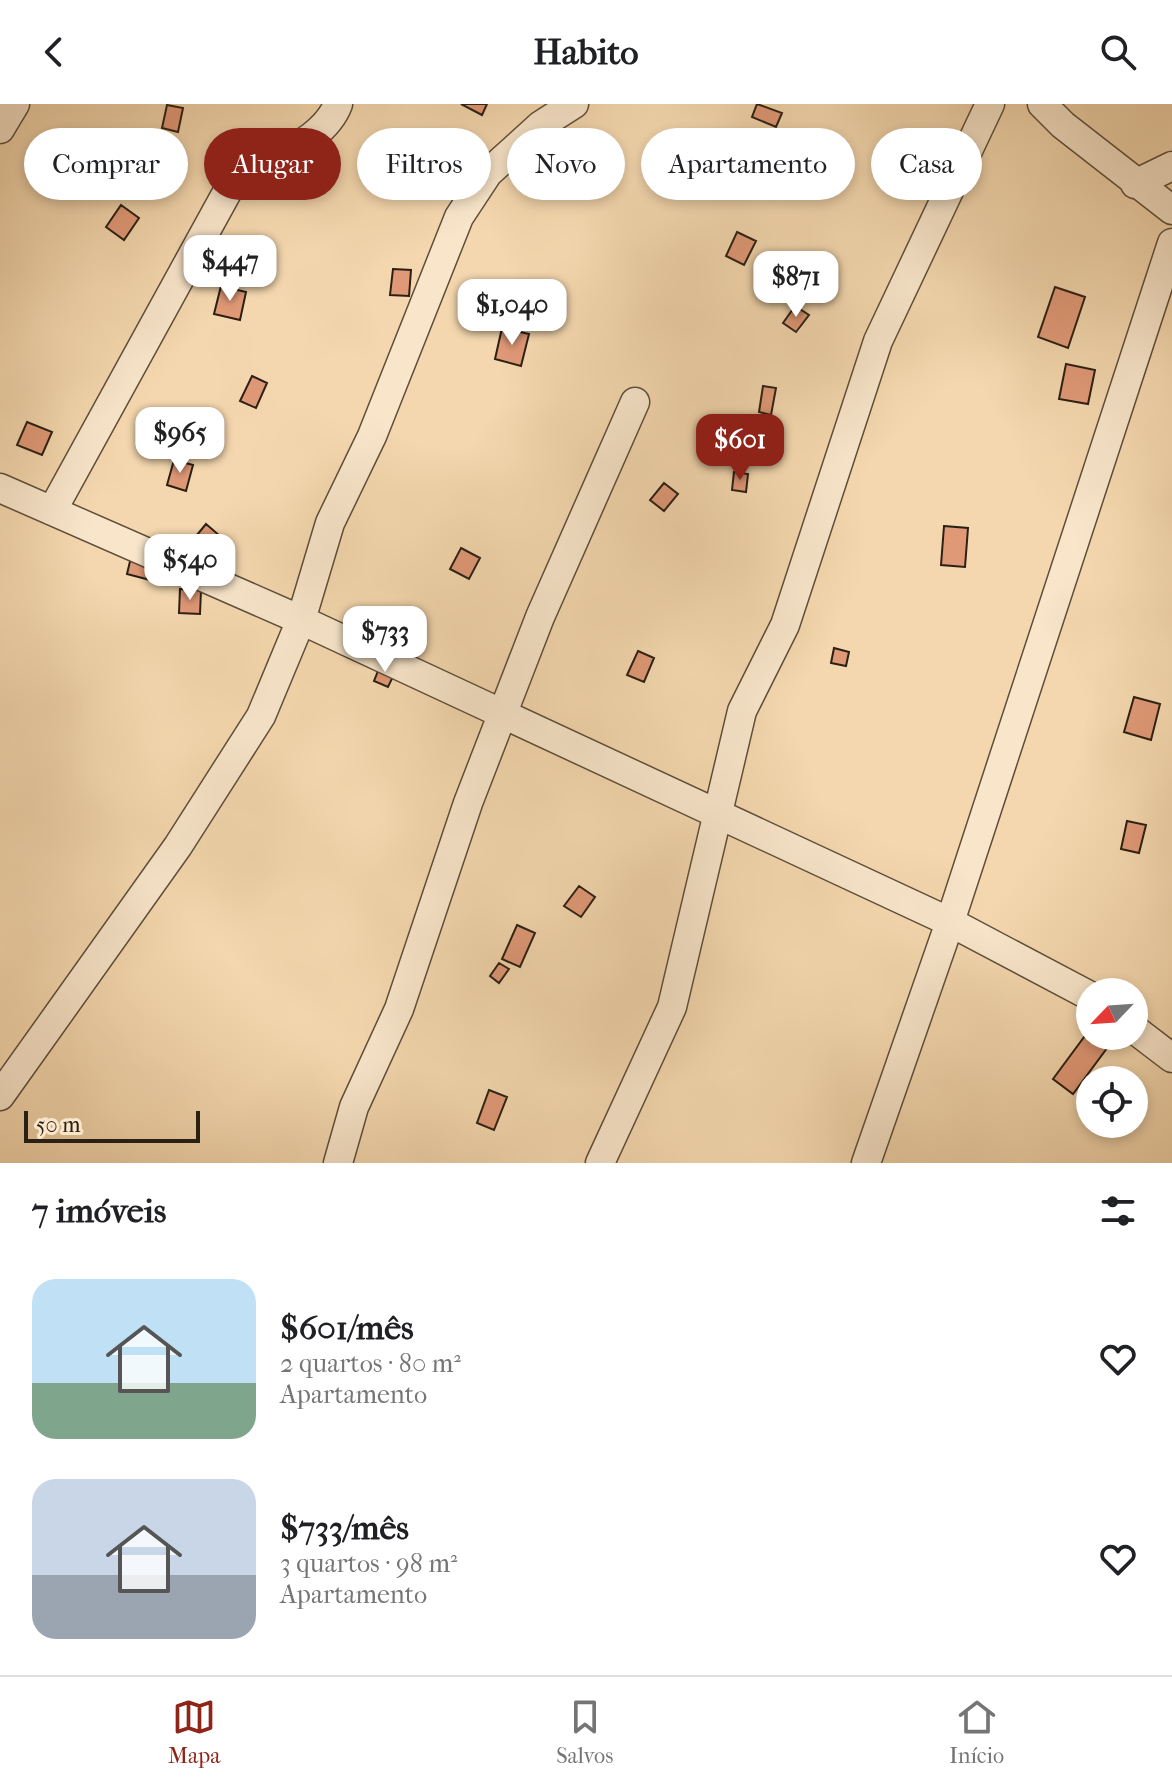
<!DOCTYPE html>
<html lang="pt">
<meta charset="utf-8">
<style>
body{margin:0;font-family:"IM FELL French Canon",serif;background:#f2f2f2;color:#202124;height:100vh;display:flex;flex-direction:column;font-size:30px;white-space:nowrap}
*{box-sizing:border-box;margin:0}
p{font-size:26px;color:#757577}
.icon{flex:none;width:44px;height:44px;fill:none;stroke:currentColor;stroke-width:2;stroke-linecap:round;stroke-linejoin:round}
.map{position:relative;height:1059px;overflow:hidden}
.drawer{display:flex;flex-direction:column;background:#fff;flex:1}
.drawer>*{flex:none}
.banner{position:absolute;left:24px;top:24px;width:1124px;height:72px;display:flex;gap:16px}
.needle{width:52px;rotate:245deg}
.controls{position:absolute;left:1076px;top:874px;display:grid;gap:16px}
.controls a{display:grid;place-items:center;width:72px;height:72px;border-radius:50%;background:#fff;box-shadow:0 4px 12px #0003;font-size:40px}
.scale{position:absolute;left:24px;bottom:20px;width:176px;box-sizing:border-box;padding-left:8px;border:4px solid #2b2014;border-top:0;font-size:22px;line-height:28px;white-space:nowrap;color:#2b2014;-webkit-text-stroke:6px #f8e5ca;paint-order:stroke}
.price{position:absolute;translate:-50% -68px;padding:0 18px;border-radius:16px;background:#fff;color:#222;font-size:26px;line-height:52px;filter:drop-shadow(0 2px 4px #0008)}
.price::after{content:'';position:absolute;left:50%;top:48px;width:24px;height:18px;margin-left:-12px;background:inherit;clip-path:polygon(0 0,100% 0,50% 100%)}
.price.selected{background:#8f2418;color:#fff}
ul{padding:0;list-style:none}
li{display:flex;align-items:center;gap:24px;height:200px;padding:0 32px}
li span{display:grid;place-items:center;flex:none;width:224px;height:160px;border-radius:24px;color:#555}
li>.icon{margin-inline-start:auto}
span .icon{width:96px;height:96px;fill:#fffc;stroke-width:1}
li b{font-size:34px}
h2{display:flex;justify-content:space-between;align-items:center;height:96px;padding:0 32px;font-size:34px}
.tag{padding:0 28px;border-radius:36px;background:#fff;box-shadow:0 4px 12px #0003;font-size:28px;line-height:72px}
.tag.selected{background:#8f2418;color:#fff}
header{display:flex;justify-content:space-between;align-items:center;height:104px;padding:0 32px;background:#fff;font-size:36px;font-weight:800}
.dock{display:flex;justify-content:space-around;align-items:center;height:112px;border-top:2px solid #e0e0e0;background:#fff;font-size:22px;color:#757577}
.dock a{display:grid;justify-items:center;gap:4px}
.dock .selected{color:#8f2418}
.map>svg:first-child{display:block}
.building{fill:#e09977;stroke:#2b2014;stroke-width:2}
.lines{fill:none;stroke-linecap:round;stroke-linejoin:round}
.minor-casing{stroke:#5d4e3a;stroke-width:31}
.minor{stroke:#f8e5ca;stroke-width:28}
</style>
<header><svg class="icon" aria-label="back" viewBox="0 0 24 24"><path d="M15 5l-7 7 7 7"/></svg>Habito<svg class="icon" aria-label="search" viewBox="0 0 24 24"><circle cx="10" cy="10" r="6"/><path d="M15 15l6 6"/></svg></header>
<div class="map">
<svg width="1172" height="1059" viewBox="0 0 1172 1059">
<rect width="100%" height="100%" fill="#f4d7ae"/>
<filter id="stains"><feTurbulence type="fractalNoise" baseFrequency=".0025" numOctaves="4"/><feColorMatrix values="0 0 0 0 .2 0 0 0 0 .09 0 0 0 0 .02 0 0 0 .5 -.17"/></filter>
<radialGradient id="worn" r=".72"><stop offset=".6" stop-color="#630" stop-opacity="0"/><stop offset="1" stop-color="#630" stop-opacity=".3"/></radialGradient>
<path class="building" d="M461,0H487L482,11Z
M757,0L782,9L776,23L752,13Z
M167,1L183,4L178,28L162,24Z
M121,101L139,114L124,136L106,123Z
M737,128L756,137L744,161L726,152Z
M393,165L411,166L409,192L390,191Z
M221,182L246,188L240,216L214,210Z
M1055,183L1085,193L1068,244L1038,233Z
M529,184L544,191L535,213L520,207Z
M795,202L809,211L796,228L783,219Z
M502,224L529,230L521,262L495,255Z
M1066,260L1095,266L1088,300L1059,295Z
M252,272L267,279L256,304L240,297Z
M763,282L776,284L771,311L759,308Z
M27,318L52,328L42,351L17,341Z
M174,356L193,361L186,387L167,381Z
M734,368L748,370L746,388L732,386Z
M664,379L678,390L664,407L650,396Z
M206,420L220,432L206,449L192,437Z
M944,422L968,424L965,463L941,461Z
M461,444L480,454L469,475L450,465Z
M132,449L155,455L150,476L127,470Z
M180,485L201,486L200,510L179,509Z
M834,544L849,548L846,562L831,559Z
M638,547L654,554L644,578L627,571Z
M382,557L397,564L388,583L374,577Z
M1134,593L1160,600L1151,636L1124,628Z
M1127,717L1146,721L1139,749L1121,745Z
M579,782L595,793L581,813L564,802Z
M517,821L535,829L520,863L502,855Z
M499,859L509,865L499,879L490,872Z
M1090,925V932H1116L1073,990L1053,975Z
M489,986L507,993L494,1026L477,1019Z"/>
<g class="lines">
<g class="minor-casing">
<path id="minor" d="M1042,0L1063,21L1172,106
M0,25L15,0
M1135,80L1172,62
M0,384L301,516L950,818L1090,892
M52,407L242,61C253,56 263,55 274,52C299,45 329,24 338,0
M1134,925L1172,954
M0,992L178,742L261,612L301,516L330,419L372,332L459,113L488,69L541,21L574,0
M338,1059L354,1003L399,905L468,699L540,513L635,298
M600,1059L672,903L742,607L785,521L878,237L990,0
M866,1059L950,818L1172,139"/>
</g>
<use href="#minor" class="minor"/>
</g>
<rect width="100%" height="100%" filter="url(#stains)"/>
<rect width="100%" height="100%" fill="url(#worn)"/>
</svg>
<div class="controls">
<a><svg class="needle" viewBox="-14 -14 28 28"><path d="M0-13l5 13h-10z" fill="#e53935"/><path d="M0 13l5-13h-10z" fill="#757577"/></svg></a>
<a><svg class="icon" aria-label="locate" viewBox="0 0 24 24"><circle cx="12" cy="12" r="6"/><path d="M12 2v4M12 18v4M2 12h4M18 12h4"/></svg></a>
</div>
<div class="scale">50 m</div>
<b class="price" style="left:230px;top:199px">$447</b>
<b class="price" style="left:796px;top:215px">$871</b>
<b class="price" style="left:512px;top:243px">$1,040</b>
<b class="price" style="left:180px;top:371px">$965</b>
<b class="price selected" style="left:740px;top:378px">$601</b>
<b class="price" style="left:190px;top:498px">$540</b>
<b class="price" style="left:385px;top:570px">$733</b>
<div class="banner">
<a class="tag">Comprar</a>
<a class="tag selected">Alugar</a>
<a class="tag">Filtros</a>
<a class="tag">Novo</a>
<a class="tag">Apartamento</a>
<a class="tag">Casa</a>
</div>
</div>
<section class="drawer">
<h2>7 imóveis<svg class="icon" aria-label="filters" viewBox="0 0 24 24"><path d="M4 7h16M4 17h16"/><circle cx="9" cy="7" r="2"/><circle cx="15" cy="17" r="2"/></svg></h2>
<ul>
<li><span style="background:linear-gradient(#bfe0f5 65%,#7fa58c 0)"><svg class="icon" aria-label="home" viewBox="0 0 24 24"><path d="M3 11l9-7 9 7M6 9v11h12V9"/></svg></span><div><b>$601/mês</b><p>2 quartos · 80 m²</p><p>Apartamento</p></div><svg class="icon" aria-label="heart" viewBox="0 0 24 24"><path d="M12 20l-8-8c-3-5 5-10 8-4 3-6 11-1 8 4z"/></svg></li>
<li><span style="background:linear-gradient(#c9d6e8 60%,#9aa5b1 0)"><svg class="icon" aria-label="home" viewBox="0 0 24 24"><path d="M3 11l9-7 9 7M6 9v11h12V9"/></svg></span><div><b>$733/mês</b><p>3 quartos · 98 m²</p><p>Apartamento</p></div><svg class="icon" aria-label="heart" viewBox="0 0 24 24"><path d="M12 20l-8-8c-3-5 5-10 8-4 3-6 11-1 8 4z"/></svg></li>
</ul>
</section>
<nav class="dock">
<a class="selected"><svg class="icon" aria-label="map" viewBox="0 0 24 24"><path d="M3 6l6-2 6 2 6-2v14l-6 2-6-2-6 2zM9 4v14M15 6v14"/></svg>Mapa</a>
<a><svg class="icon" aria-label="saved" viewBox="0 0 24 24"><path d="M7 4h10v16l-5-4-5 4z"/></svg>Salvos</a>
<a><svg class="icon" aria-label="home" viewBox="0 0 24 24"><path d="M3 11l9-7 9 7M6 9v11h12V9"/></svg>Início</a>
</nav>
